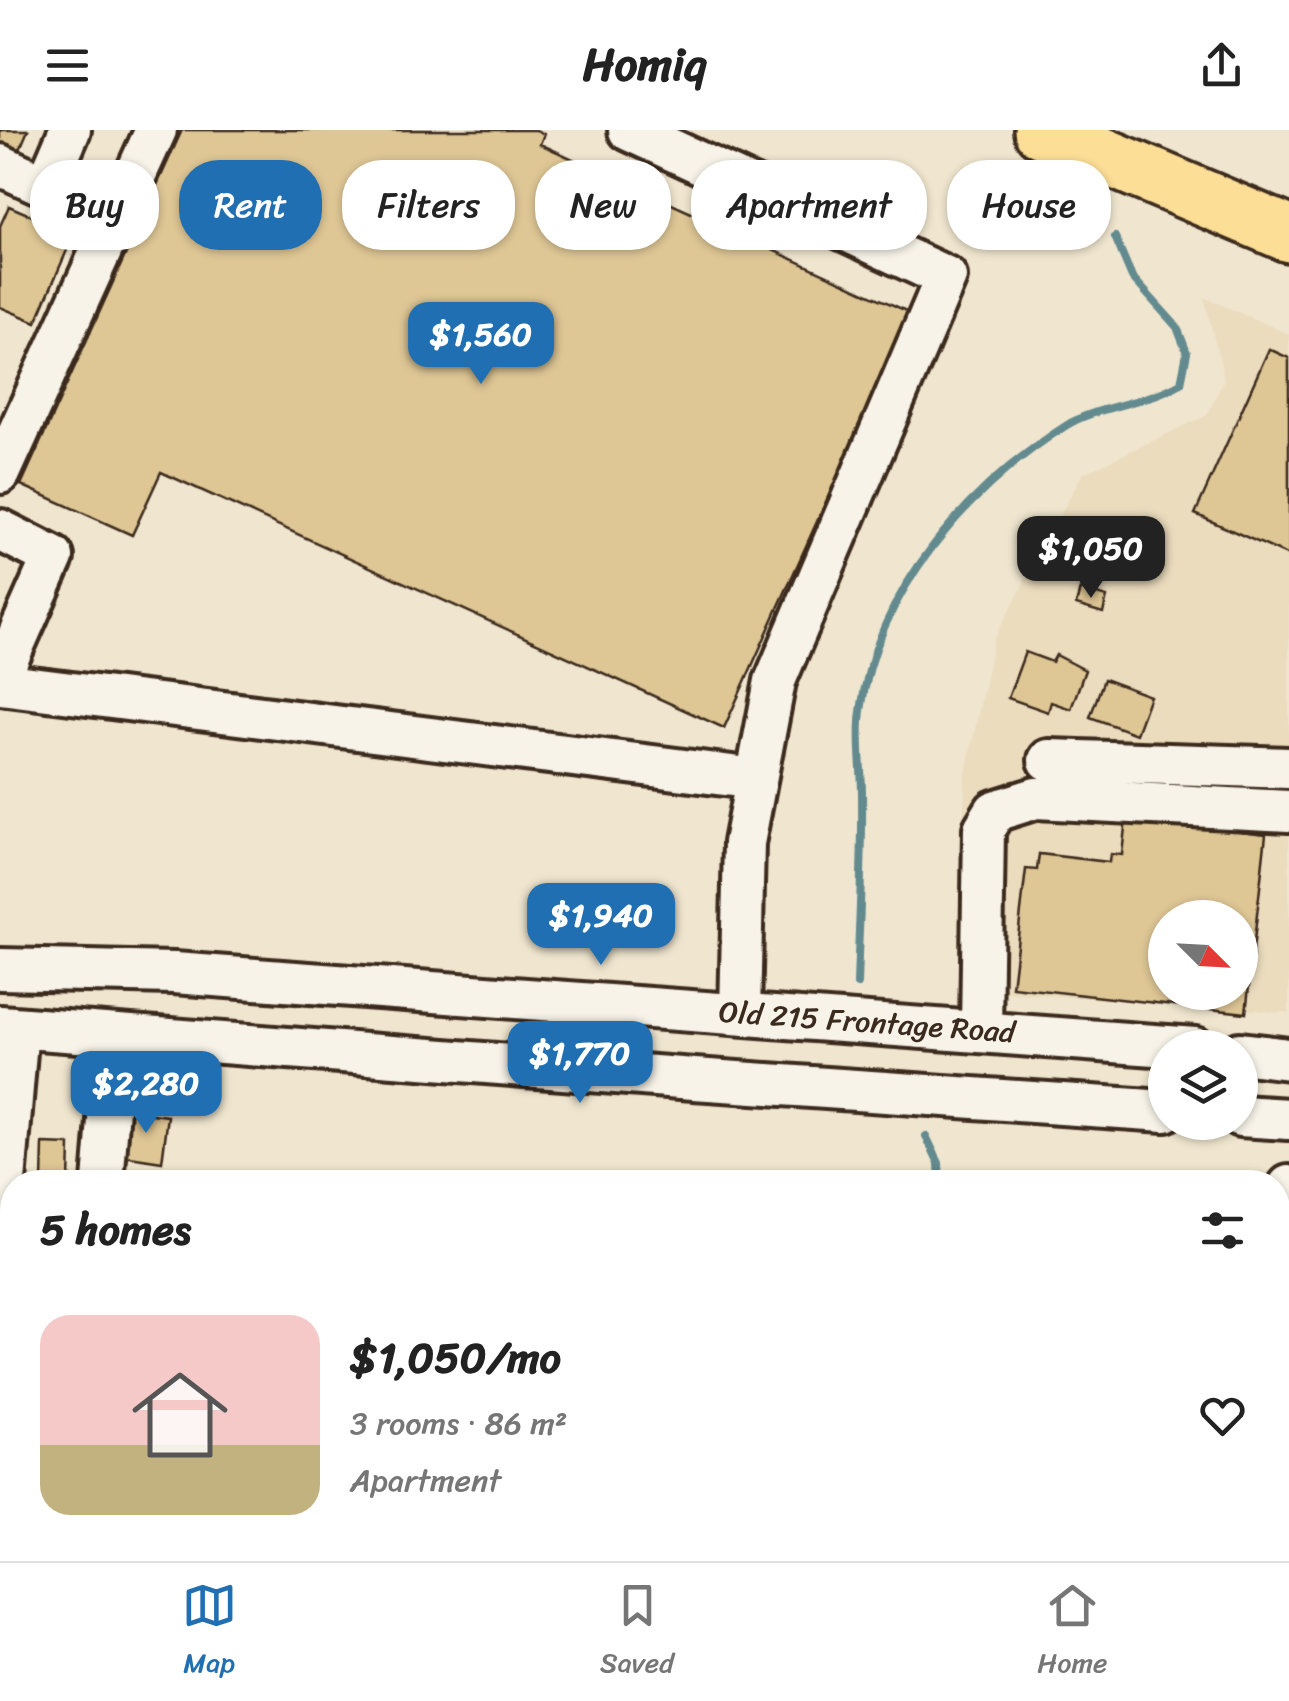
<!DOCTYPE html>
<meta charset="utf-8">
<style>
body{margin:0;font-family:Sriracha,sans-serif;background:#f6f6f6;color:#222;height:100vh;display:flex;flex-direction:column;font-size:38px;white-space:nowrap}
*{box-sizing:border-box;margin:0}
p{font-size:32px;color:#767676}
.icon{flex:none;width:55px;height:55px;fill:none;stroke:currentColor;stroke-width:2;stroke-linecap:round;stroke-linejoin:round}
.map{position:relative;flex:1;overflow:hidden}
.sheet{position:absolute;left:0px;top:1040px;width:1290px;height:392px;display:flex;flex-direction:column;background:#fff;border-radius:40px 40px 0 0;box-shadow:0 2px 8px #0004}
.sheet>*{flex:none}
.banner{position:absolute;left:30px;top:30px;width:1230px;height:90px;display:flex;gap:20px}
.needle{width:65px;rotate:114deg}
.buttons{position:absolute;left:1148px;top:770px;display:grid;gap:20px}
.buttons a{display:grid;place-items:center;width:110px;height:110px;border-radius:50%;background:#fff;box-shadow:0 2px 8px #0004;font-size:50px}
.price{position:absolute;translate:-50% -85px;padding:0 22px;border-radius:20px;background:#1f6fb2;color:#fff;font-size:32px;line-height:65px;filter:drop-shadow(0 2px 5px #0008)}
.price::after{content:'';position:absolute;left:50%;top:60px;width:30px;height:22px;margin-left:-15px;background:inherit;clip-path:polygon(0 0,100% 0,50% 100%)}
.price.selected{background:#222;color:#fff}
ul{padding:0;list-style:none}
li{display:flex;align-items:center;gap:30px;height:250px;padding:0 40px}
li+li{border-top:2px solid #e0e0e0}
li span{display:grid;place-items:center;flex:none;width:280px;height:200px;border-radius:30px;color:#555}
li>.icon{margin-inline-start:auto}
span .icon{width:120px;height:120px;fill:#fffc;stroke-width:1}
li b{font-size:42px}
h2{display:flex;justify-content:space-between;align-items:center;height:120px;padding:0 40px;font-size:42px}
.chip{padding:0 35px;border-radius:40px;background:#fff;box-shadow:0 2px 8px #0004;font-size:35px;line-height:90px}
.chip.selected{background:#1f6fb2;color:#fff}
header{display:flex;justify-content:space-between;align-items:center;height:130px;padding:0 40px;background:#fff;font-size:45px;font-weight:800}
.tabs{display:flex;justify-content:space-around;align-items:center;height:140px;border-top:2px solid #e0e0e0;background:#fff;font-size:28px;color:#767676}
.tabs a{display:grid;justify-items:center;gap:5px}
.tabs .selected{color:#1f6fb2}
.map>svg:first-child{display:block}
.built{fill:#ebdcbe;fill-rule:evenodd}
.lines{fill:none;stroke-linecap:round;stroke-linejoin:round}
.stream{stroke:#628a8f;stroke-width:8}
.building{fill:#dec695;stroke:#3b2a1e;stroke-width:2.5;fill-rule:evenodd}
.minor-casing{stroke:#3b2a1e;stroke-width:48}
.highway-casing{stroke:#3b2a1e;stroke-width:62}
.minor{stroke:#f7f3e8;stroke-width:40}
.highway{stroke:#fcde96;stroke-width:55}
.labels{text-anchor:middle;dominant-baseline:central;stroke-width:8;stroke-linejoin:round;paint-order:stroke}
.street-label{font-size:30px;fill:#3b2a1e;stroke:#f7f3e8}
</style>
<header><svg class="icon" aria-label="menu" viewBox="0 0 24 24"><path d="M4 6h16M4 12h16M4 18h16"/></svg>Homiq<svg class="icon" aria-label="share" viewBox="0 0 24 24"><path d="M12 15V3M7 8l5-5 5 5M5 13v7h14v-7"/></svg></header>
<div class="map">
<svg width="1289" height="1431" viewBox="0 0 1289 1431">
<rect width="100%" height="100%" fill="#f0e6cf"/>
<filter id="ink" filterUnits="userSpaceOnUse"><feTurbulence type="fractalNoise" baseFrequency=".01" numOctaves="2"/><feDisplacementMap in="SourceGraphic" scale="20" xChannelSelector="R" yChannelSelector="G"/><feConvolveMatrix kernelMatrix="1 2 1 2 8 2 1 2 1" color-interpolation-filters="sRGB"/></filter>
<g filter="url(#ink)">
<path class="built" d="M1204,167L1289,204V883L959,859L965,647L994,509L1082,344L1207,285L1224,249ZM1165,788H1240V862H1165Z"/>
<g class="lines">
<path class="stream" d="M857,854C859,791 863,728 862,664C862,637 857,608 861,581C876,461 968,358 1067,295C1097,276 1145,274 1181,253L1187,223L1177,197L1132,147L1115,107
M926,1006L939,1033L940,1052
M979,1420L986,1431"/>
</g>
<path class="building" d="M0,0H28L19,21L0,12Z
M182,0H536L544,4L540,14L911,183L724,598L161,342L132,405L21,355Z
M9,76L74,104L36,192L0,177V96Z
M1269,219L1289,228V426L1195,384Z
M1080,459L1107,467L1103,483L1076,475Z
M1025,522L1052,532L1056,525L1085,540L1071,579L1051,572L1048,582L1008,568Z
M1104,549L1150,566L1136,604L1090,587Z
M1126,688L1266,704L1246,883L1012,857L1026,739L1037,740L1039,724L1109,732L1110,724L1122,725ZM1165,788H1240V862H1165Z
M129,981L168,986L162,1032L123,1026Z
M43,1014L70,1015L69,1052H42Z
M1016,1420H1056L1051,1431H1041Z
M1232,1420H1276L1289,1426V1431H1227Z"/>
<g class="lines">
<g class="minor-casing">
<path id="minor" d="M629,0L946,147L775,551L744,713L740,883
M0,35L46,56L70,0
M0,343L156,0
M0,400L53,427L0,547
M0,554L756,649
M1049,630L1289,638
M0,839L174,843L1195,918
M0,896L694,949L1165,981
M981,900L984,699L995,681L1036,668L1289,681
M1240,923L1289,929
M1240,986L1289,989
M103,1052L115,905
M3,1075L18,898
M1278,1082L1289,1056
M1278,1223L1289,1197
M1278,1318L1289,1324
M1278,1372L1289,1377
M1124,1431L1129,1420"/>
</g>
<g class="highway-casing">
<path id="highway" d="M1042,0L1289,104"/>
</g>
<use href="#minor" class="minor"/>
<use href="#highway" class="highway"/>
</g>
</g>
<g class="labels">
<g class="street-label">
<text transform="translate(867 892) rotate(4)">Old 215 Frontage Road</text>
</g>
</g>
</svg>
<div class="buttons">
<a><svg class="needle" viewBox="-14 -14 28 28"><path d="M0-13l5 13h-10z" fill="#e53935"/><path d="M0 13l5-13h-10z" fill="#767676"/></svg></a>
<a><svg class="icon" aria-label="layers" viewBox="0 0 24 24"><path d="M12 4l9 5-9 5-9-5zM3 14l9 5 9-5"/></svg></a>
</div>
<b class="price" style="left:481px;top:257px">$1,560</b>
<b class="price selected" style="left:1091px;top:471px">$1,050</b>
<b class="price" style="left:601px;top:838px">$1,940</b>
<b class="price" style="left:580px;top:976px">$1,770</b>
<b class="price" style="left:146px;top:1006px">$2,280</b>
<div class="banner">
<a class="chip">Buy</a>
<a class="chip selected">Rent</a>
<a class="chip">Filters</a>
<a class="chip">New</a>
<a class="chip">Apartment</a>
<a class="chip">House</a>
</div>
<section class="sheet">
<h2>5 homes<svg class="icon" aria-label="filters" viewBox="0 0 24 24"><path d="M4 7h16M4 17h16"/><circle cx="9" cy="7" r="2"/><circle cx="15" cy="17" r="2"/></svg></h2>
<ul>
<li><span style="background:linear-gradient(#f6c9c9 65%,#c2b280 0)"><svg class="icon" aria-label="home" viewBox="0 0 24 24"><path d="M3 11l9-7 9 7M6 9v11h12V9"/></svg></span><div><b>$1,050/mo</b><p>3 rooms · 86 m²</p><p>Apartment</p></div><svg class="icon" aria-label="heart" viewBox="0 0 24 24"><path d="M12 20l-8-8c-3-5 5-10 8-4 3-6 11-1 8 4z"/></svg></li>
</ul>
</section>
</div>
<nav class="tabs">
<a class="selected"><svg class="icon" aria-label="map" viewBox="0 0 24 24"><path d="M3 6l6-2 6 2 6-2v14l-6 2-6-2-6 2zM9 4v14M15 6v14"/></svg>Map</a>
<a><svg class="icon" aria-label="saved" viewBox="0 0 24 24"><path d="M7 4h10v16l-5-4-5 4z"/></svg>Saved</a>
<a><svg class="icon" aria-label="home" viewBox="0 0 24 24"><path d="M3 11l9-7 9 7M6 9v11h12V9"/></svg>Home</a>
</nav>
